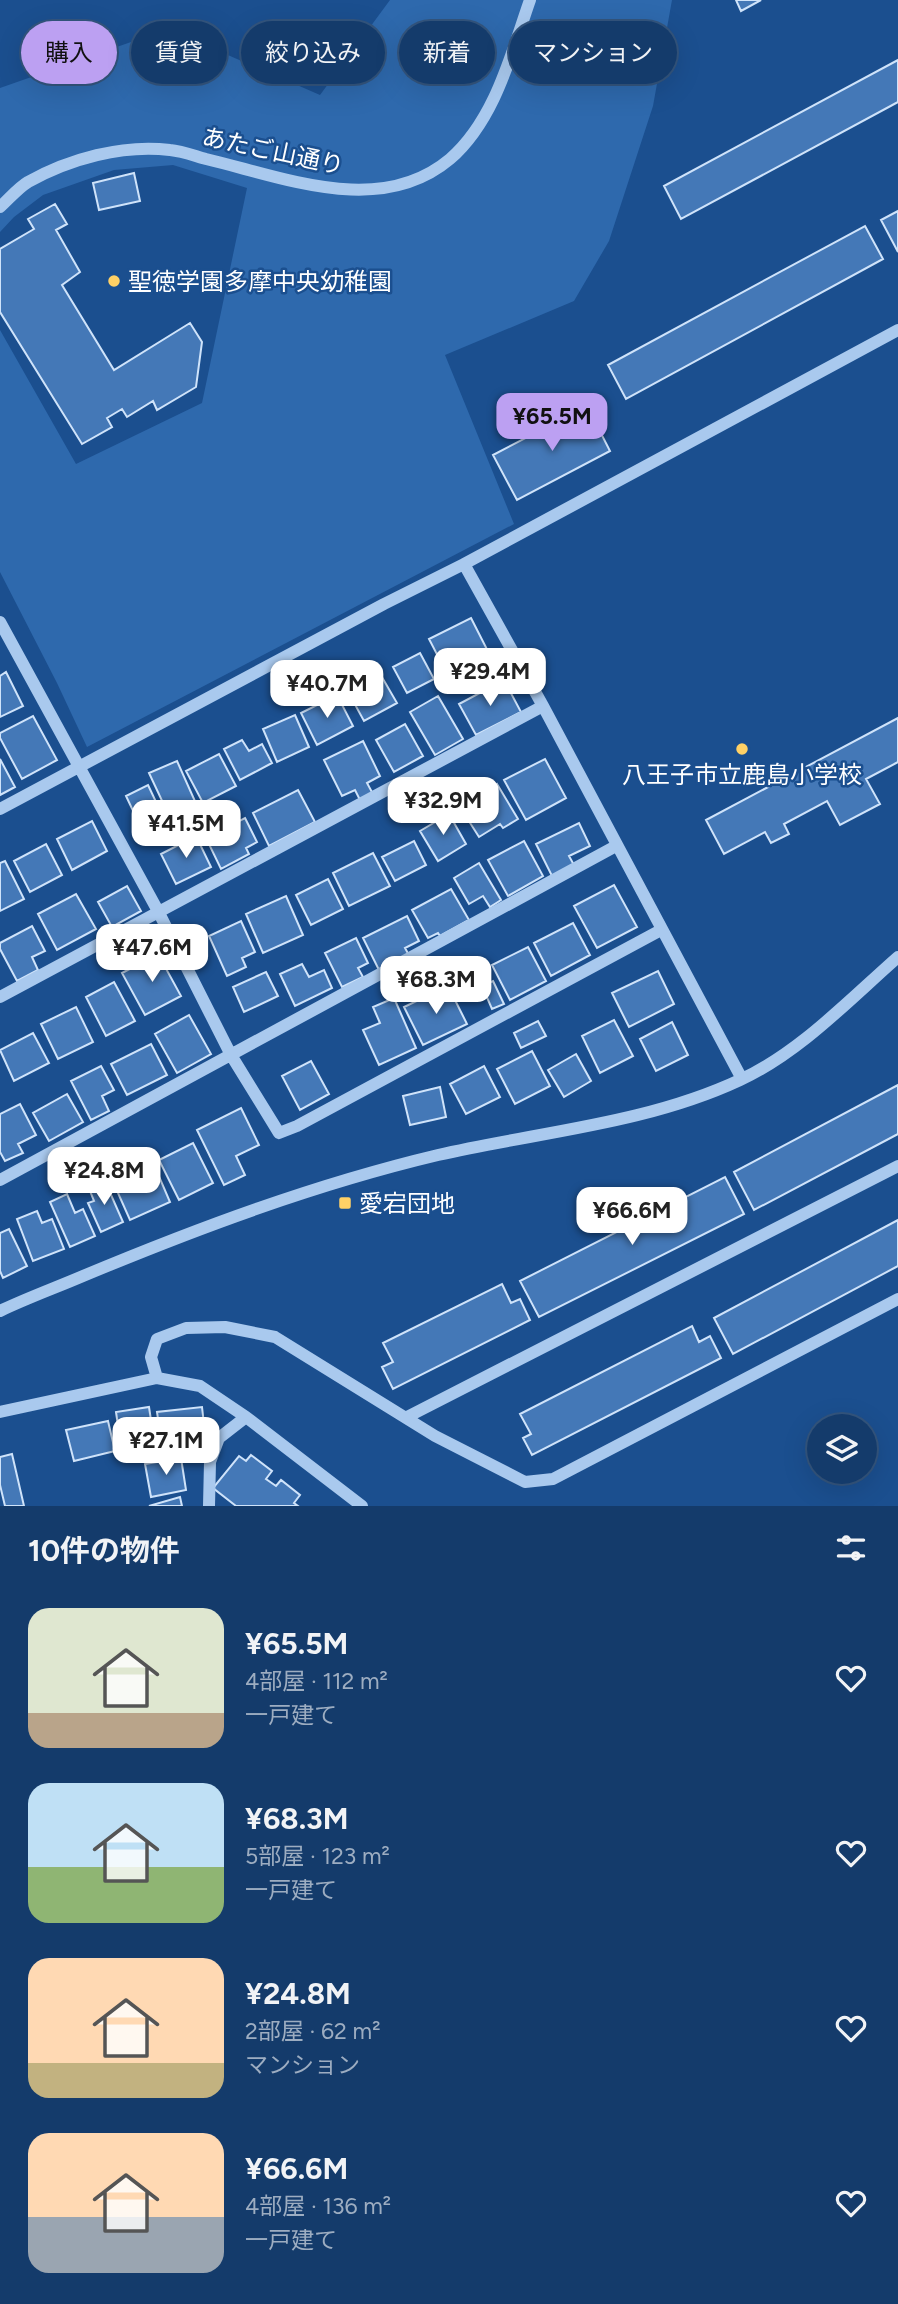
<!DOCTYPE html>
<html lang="ja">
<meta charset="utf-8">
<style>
body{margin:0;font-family:Figtree,"Noto Sans JP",sans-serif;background:#1d4271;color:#f1f3f6;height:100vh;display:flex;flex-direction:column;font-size:26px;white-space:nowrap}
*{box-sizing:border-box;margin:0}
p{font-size:23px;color:#9dadc1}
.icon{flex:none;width:38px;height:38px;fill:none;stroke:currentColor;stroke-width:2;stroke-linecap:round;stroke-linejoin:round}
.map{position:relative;height:1506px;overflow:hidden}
.side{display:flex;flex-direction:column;background:#143b6b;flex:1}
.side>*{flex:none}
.banner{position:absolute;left:21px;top:21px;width:858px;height:63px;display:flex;gap:14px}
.controls{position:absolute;left:807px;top:1414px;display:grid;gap:14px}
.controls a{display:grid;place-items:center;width:70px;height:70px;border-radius:50%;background:#143b6b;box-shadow:0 7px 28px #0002,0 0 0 2px #33557e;font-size:35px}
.price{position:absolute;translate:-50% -60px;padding:0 16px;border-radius:14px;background:#fff;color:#222;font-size:23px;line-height:46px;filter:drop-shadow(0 2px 4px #0008)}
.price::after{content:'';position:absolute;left:50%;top:42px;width:21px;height:16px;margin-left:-10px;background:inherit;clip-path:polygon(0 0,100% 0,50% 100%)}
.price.active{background:#bca0f2;color:#111}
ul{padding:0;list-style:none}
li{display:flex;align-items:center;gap:21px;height:175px;padding:0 28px}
li span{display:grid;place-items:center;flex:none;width:196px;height:140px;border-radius:21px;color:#555}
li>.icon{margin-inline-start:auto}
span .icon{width:84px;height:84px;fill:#fffc;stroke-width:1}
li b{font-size:30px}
h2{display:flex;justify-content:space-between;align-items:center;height:84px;padding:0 28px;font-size:30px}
.tag{padding:0 24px;border-radius:32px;background:#143b6b;box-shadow:0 7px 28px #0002,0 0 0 2px #33557e;font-size:24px;line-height:63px}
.tag.active{background:#bca0f2;color:#111}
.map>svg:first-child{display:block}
.green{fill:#2e69ad}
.building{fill:#4478b7;stroke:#cfe3fa;stroke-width:2}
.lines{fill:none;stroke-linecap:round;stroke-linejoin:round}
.minor{stroke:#a9c9ee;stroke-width:12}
.poi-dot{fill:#ffd166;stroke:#1b4f8f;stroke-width:2.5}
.labels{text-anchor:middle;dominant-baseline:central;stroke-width:5;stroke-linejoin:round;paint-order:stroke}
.street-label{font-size:24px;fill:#fff;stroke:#1b4f8f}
.poi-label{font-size:24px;fill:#fff;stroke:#1b4f8f;text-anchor:start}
</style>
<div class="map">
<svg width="898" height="1506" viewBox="0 0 898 1506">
<rect width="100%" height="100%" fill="#1b4f8f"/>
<path class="green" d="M390,0H672L653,106L609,241L574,301L445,355L514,524L87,747L57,683L0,572V330L76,464L202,403L247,188L173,165L114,170L43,195L14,217L0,232V88L168,29L320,95Z"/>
<path class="building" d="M736,0H761L741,11Z
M898,60V102L681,219L664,186Z
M134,173L140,201L99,210L93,183Z
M55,204L67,224L56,230L80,272L62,285L114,370L190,323L202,342L196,387L157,410L153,401L127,417L122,409L107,418L112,427L82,444L0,312V249L34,229L28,219Z
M898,211V252L881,220Z
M865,226L883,259L626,399L608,365Z
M587,406L610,451L517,500L493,455Z
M471,618L498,671L456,691L429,639Z
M420,653L434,679L407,693L393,667Z
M6,672L23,706L0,717V676Z
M379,672L397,703L364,721L347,690Z
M504,680L521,712L476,735L459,704Z
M337,695L353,726L317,745L301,713Z
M438,696L463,739L435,755L410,712Z
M295,715L309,747L277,762L263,729Z
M33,716L57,760L22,779L0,738V733Z
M898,718V762L866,779L880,804L840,825L827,801L784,824L789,834L771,843L765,832L724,854L706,820Z
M405,724L423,756L394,772L376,740Z
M242,740L249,751L262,744L272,763L240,780L224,749Z
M363,741L380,776L367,783L373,794L360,800L355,790L342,796L324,760Z
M219,754L236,786L203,803L186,771Z
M0,759L15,787L0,795Z
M545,759L566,798L526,820L504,780Z
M177,761L198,808L171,820L149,773Z
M497,784L518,819L503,828L500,824L479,837L460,807Z
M148,785L166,823L144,834L126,796Z
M298,790L315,822L269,846L253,813Z
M449,814L466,844L438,861L420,831Z
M245,818L257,842L246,848L249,854L221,869L206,838Z
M92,821L107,851L72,870L57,839Z
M579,823L590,846L569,856L574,865L552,876L536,844Z
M196,836L211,867L176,884L161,854Z
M414,841L426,865L395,881L382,857Z
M524,841L543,876L508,896L488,860Z
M46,844L62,875L30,892L14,861Z
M373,853L390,886L349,906L333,873Z
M5,861L24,899L0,911V863Z
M479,863L501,900L490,907L483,896L469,904L454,878Z
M328,879L343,909L311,925L296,895Z
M614,885L637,927L597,948L574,906Z
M127,886L141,911L112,927L98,902Z
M451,889L469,920L440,936L438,933L428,938L412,910Z
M76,894L96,929L57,950L38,914Z
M286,896L303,935L263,953L246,914Z
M407,916L419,941L405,948L410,957L380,972L363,938Z
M241,921L255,952L242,958L246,967L227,976L209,936Z
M573,923L590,955L551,976L534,943Z
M32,926L45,951L32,957L38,970L17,981L0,949V943Z
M356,938L368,963L358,968L363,977L342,987L325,953Z
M528,947L546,981L510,1000L492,965Z
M158,954L181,996L145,1015L122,973Z
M302,964L309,977L324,970L332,988L295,1006L280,974Z
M658,971L674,1004L629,1027L612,993Z
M266,972L278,996L244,1012L233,987Z
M493,981L504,1004L492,1009L482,986Z
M114,982L135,1021L106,1036L86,997Z
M448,986L467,1024L423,1045L404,1007Z
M394,998L416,1048L379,1065L363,1030L380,1023L373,1007Z
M76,1007L93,1042L58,1059L41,1024Z
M189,1015L211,1054L177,1073L155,1034Z
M614,1020L633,1056L600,1073L582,1036Z
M538,1021L546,1036L521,1048L514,1033Z
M672,1022L688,1055L656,1071L640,1039Z
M33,1033L49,1063L14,1081L0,1050Z
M151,1044L167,1075L127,1095L111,1064Z
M532,1051L550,1086L515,1104L497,1069Z
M576,1054L591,1081L564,1097L548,1070Z
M311,1061L329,1094L300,1110L282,1076Z
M101,1066L114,1090L102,1096L109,1111L91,1120L71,1081Z
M484,1066L500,1097L466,1114L450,1084Z
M898,1085V1134L754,1210L734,1172Z
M440,1087L446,1117L410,1125L403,1096Z
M67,1094L83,1122L49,1141L33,1113Z
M20,1104L36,1135L18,1144L23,1153L5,1161L0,1152V1114Z
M241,1108L259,1145L236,1156L245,1175L224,1185L197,1130Z
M193,1143L213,1183L179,1200L159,1160Z
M140,1151L149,1170L155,1167L170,1202L130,1220L114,1184L133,1176L125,1157Z
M725,1177L744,1214L539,1317L520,1281Z
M104,1179L123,1222L101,1232L88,1203L94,1201L88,1186Z
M67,1194L75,1213L83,1209L95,1236L70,1247L50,1202Z
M37,1211L42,1223L52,1219L64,1249L33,1261L17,1219Z
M898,1220V1266L733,1354L714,1318Z
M9,1229L27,1266L3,1278L0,1271V1233Z
M502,1284L511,1303L520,1299L530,1320L393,1389L382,1367L393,1362L383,1343Z
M692,1326L699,1342L710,1336L721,1358L532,1455L523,1438L531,1434L520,1414Z
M149,1407L155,1447L122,1453L116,1412Z
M202,1407L206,1442L162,1447L157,1412Z
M108,1421L115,1451L74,1461L66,1430Z
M12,1454L24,1506H5L0,1485V1457Z
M251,1455L272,1471L266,1479L276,1486L281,1480L300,1495L294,1503L298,1506H236L213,1488L239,1456L246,1461Z
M181,1458L186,1490L151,1497L145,1464Z
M180,1497L182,1506H149Z"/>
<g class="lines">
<path class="minor" d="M0,207C9,199 18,188 28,182C69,159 123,144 170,150C182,151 195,156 206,159C283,177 380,218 450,159C495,120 511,54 530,0
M464,564L898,330
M0,622L158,911L231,1055L279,1133L297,1126L661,930
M0,809L384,604L464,564L543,706L742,1079
M0,997L543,706
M0,1180L616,846
M0,1311C27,1298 55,1288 83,1276C198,1228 316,1184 438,1155C538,1132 646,1124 740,1080C799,1053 849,1000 898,957
M157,1378L151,1357L157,1339L186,1328L225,1327L275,1337L435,1436L525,1482L553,1479L898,1299
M0,1412L157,1378L200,1386L246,1417L362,1506
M407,1417L898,1166
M209,1506L210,1462L219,1438L246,1417"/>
</g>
<g class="poi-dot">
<circle cx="114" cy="281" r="7"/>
<circle cx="742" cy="749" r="7"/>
<rect x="338" y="1196" width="14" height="14" rx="3.5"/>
</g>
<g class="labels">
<g class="street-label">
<text transform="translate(273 151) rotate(12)">あたご山通り</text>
</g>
<g class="poi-label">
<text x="128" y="281">聖徳学園多摩中央幼稚園</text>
<text x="742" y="774" text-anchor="middle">八王子市立鹿島小学校</text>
<text x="359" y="1203">愛宕団地</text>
</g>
</g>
</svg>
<div class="controls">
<a><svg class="icon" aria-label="layers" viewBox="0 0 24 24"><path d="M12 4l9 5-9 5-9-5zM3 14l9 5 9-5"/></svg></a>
</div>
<b class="price active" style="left:552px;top:453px">¥65.5M</b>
<b class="price" style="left:490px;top:708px">¥29.4M</b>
<b class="price" style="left:327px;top:720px">¥40.7M</b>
<b class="price" style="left:443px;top:837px">¥32.9M</b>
<b class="price" style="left:186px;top:860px">¥41.5M</b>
<b class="price" style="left:152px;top:984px">¥47.6M</b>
<b class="price" style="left:436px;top:1016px">¥68.3M</b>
<b class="price" style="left:104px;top:1207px">¥24.8M</b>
<b class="price" style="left:632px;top:1247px">¥66.6M</b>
<b class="price" style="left:166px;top:1477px">¥27.1M</b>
<div class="banner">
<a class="tag active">購入</a>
<a class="tag">賃貸</a>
<a class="tag">絞り込み</a>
<a class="tag">新着</a>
<a class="tag">マンション</a>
</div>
</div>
<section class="side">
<h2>10件の物件<svg class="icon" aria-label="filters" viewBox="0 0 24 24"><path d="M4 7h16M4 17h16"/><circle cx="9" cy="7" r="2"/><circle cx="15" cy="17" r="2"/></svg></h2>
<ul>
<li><span style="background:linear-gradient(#dfe7d0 75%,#b9a48a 0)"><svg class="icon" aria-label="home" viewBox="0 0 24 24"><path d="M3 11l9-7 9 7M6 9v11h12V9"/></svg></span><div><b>¥65.5M</b><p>4部屋 · 112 m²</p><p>一戸建て</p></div><svg class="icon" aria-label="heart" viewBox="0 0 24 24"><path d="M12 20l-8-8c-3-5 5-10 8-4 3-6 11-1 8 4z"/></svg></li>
<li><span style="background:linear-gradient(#bfe0f5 60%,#8fb573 0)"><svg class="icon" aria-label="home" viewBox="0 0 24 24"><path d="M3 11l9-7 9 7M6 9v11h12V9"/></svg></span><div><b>¥68.3M</b><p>5部屋 · 123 m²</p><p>一戸建て</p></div><svg class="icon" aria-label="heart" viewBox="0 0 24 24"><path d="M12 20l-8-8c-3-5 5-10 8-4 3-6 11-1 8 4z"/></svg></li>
<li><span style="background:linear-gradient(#ffd9b3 75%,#c2b280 0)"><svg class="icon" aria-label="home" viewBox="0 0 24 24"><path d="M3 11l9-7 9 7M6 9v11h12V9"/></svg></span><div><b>¥24.8M</b><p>2部屋 · 62 m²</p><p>マンション</p></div><svg class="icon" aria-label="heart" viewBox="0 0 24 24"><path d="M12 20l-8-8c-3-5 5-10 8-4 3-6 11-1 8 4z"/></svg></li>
<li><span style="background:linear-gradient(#ffd9b3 60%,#9aa5b1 0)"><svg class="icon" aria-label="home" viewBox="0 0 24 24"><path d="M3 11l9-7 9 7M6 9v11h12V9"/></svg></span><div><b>¥66.6M</b><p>4部屋 · 136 m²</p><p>一戸建て</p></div><svg class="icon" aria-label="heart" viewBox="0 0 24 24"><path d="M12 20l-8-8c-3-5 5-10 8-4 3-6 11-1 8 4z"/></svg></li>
</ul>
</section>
